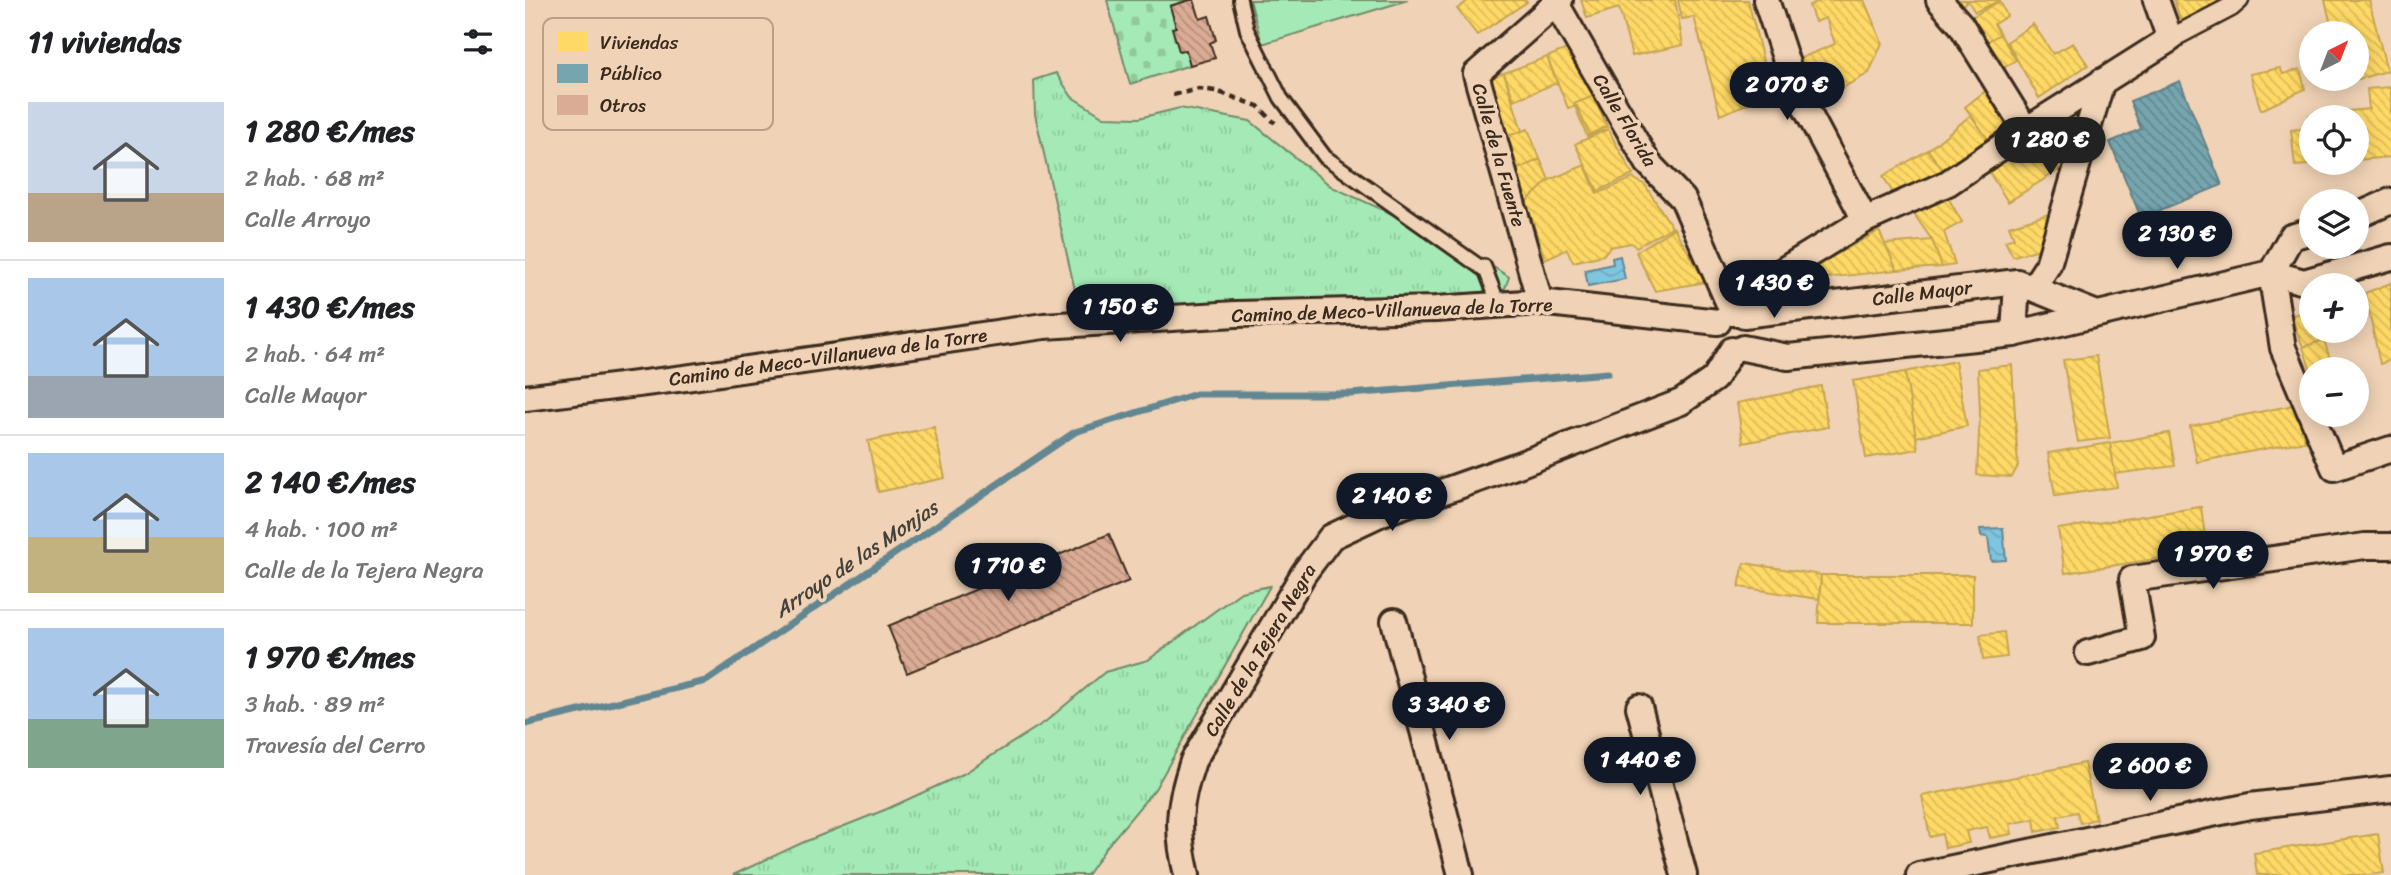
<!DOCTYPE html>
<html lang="es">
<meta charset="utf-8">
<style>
body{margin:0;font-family:Sriracha,sans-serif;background:#f6f6f6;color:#202124;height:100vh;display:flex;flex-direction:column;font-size:26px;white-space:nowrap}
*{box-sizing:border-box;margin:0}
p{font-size:23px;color:#757577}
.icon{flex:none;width:38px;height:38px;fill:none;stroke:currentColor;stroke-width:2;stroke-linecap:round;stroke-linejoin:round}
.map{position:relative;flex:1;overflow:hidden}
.sheet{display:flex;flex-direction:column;background:#fff;width:525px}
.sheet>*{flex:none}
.needle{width:46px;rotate:42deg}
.buttons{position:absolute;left:1774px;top:21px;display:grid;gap:14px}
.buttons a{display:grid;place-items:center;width:70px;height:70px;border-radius:50%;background:#fff;box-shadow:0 4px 18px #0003;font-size:35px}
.price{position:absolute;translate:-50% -60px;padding:0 16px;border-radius:24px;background:#111827;color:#fff;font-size:23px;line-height:46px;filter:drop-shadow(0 2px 4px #0008)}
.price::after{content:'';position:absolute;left:50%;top:42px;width:21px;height:16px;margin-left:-10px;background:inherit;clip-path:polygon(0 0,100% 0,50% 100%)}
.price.active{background:#222;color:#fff}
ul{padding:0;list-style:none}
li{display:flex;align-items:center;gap:21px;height:175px;padding:0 28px}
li+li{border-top:2px solid #e0e0e0}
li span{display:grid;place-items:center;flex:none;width:196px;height:140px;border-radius:0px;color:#555}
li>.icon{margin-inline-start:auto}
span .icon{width:84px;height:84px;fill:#fffc;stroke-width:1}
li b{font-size:30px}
h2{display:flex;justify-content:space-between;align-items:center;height:84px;padding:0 28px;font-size:30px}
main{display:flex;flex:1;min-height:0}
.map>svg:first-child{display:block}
.green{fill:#a5eab6;stroke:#708a6a;stroke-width:2}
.cemetery{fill:url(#cemetery-stones);stroke:#708a6a;stroke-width:2}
.park{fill:url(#park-tufts);stroke:#708a6a;stroke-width:2}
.water{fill:url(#water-waves);stroke:#638792;stroke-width:2}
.homes{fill:url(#homes-back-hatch);stroke:#c4a450;stroke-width:2}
.public{fill:url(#public-back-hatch);stroke:#648084;stroke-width:2}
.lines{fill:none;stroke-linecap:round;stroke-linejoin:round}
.stream{stroke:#638792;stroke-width:7}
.building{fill:url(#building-back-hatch);stroke:#3b2a1e;stroke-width:2}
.service-casing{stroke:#3b2a1e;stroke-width:18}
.pedestrian-casing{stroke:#3b2a1e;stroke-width:23}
.minor-casing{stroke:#3b2a1e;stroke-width:30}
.path{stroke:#3b2a1e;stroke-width:4.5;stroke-dasharray:7 5;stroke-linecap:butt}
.service{stroke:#f0d3b6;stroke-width:12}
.pedestrian{stroke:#f0d3b6;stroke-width:18}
.minor{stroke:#f0d3b6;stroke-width:24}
.labels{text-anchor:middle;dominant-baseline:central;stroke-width:7;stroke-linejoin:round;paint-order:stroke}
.street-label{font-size:19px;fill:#3b2a1e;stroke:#f0d3b6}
.water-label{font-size:21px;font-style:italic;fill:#45413b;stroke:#f0d3b6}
.key{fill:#f0d3b6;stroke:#baa088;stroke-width:2}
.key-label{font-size:19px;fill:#3b2a1e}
</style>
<main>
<section class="sheet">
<h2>11 viviendas<svg class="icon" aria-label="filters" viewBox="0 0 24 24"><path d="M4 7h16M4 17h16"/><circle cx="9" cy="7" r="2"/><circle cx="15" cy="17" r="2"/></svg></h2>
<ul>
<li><span style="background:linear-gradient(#c9d6e8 65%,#b9a48a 0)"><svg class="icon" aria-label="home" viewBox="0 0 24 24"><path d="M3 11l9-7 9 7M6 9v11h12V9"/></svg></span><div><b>1 280 €/mes</b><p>2 hab. · 68 m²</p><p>Calle Arroyo</p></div></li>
<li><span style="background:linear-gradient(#a9c7e8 70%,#9aa5b1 0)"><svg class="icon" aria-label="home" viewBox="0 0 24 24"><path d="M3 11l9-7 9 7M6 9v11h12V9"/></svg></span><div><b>1 430 €/mes</b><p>2 hab. · 64 m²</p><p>Calle Mayor</p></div></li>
<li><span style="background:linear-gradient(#a9c7e8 60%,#c2b280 0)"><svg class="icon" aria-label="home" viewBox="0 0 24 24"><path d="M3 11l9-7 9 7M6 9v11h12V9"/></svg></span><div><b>2 140 €/mes</b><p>4 hab. · 100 m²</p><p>Calle de la Tejera Negra</p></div></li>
<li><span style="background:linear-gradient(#a9c7e8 65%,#7fa58c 0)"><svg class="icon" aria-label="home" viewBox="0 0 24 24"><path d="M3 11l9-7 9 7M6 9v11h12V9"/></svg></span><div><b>1 970 €/mes</b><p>3 hab. · 89 m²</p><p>Travesía del Cerro</p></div></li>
</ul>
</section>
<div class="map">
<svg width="1866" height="875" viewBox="0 0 1866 875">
<defs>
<pattern id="cemetery-stones" width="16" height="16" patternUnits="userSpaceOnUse" patternTransform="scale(1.75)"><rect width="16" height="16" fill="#a5eab6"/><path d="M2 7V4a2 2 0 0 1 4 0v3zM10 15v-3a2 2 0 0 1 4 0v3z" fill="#8fc99c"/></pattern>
<pattern id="park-tufts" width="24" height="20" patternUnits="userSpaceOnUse" patternTransform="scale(1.75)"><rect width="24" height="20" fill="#a5eab6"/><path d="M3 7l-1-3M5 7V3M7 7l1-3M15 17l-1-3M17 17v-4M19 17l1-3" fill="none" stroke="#8fc99c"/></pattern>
<pattern id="water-waves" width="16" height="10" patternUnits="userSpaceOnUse" patternTransform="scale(1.75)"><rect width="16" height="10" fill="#7ec5df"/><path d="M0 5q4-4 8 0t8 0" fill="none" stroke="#6ea9bf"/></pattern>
<pattern id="homes-back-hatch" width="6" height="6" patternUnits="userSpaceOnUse" patternTransform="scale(1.75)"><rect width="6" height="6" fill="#ffd966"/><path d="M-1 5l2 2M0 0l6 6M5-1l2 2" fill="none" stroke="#dbba58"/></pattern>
<pattern id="public-back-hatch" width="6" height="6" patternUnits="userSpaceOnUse" patternTransform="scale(1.75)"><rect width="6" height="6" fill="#76a5af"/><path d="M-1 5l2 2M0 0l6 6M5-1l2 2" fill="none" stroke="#62878e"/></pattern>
<pattern id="building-back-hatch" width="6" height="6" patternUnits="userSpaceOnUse" patternTransform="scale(1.75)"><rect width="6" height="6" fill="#dbac95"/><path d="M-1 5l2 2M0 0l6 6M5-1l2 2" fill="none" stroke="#b38c79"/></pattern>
</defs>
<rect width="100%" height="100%" fill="#f0d3b6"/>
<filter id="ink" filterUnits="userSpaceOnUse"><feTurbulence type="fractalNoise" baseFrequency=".0143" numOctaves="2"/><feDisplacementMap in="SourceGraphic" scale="14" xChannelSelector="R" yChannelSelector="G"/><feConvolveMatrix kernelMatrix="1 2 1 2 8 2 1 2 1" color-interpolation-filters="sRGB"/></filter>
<g filter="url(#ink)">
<path class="green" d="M725,0H883L737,44Z"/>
<path class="cemetery" d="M582,0H665L645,6L651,27L648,28L661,50L665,65L605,84Z"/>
<path class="park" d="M531,73L547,97L579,117L614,118L655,108L725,121L807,187L927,241L984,277L974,305L554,308L510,114L509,80Z
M745,586L630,789L583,845L562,875H208L279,842L362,809L438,774L520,722L580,672L623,660L716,592Z"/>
<path class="water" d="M1095,256L1100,279L1063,286L1060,270L1088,264L1087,258Z
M1478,528L1481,560L1466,561L1463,537L1456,536L1455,529Z"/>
<path class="homes" d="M944,0H1000L1002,2L952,35L932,9Z
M1056,0H1150L1158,45L1107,56L1094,8L1062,18Z
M1153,0H1223L1246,94L1195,115L1169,17L1157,19Z
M1298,0H1339L1357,43L1344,73L1310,92L1299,70L1277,81L1271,60L1310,44L1301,18L1290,22L1284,5Z
M1425,0H1476L1450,12L1443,1L1431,9Z
M1649,0H1704L1657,25Z
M1800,0H1844L1862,71L1819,83L1818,79H1832V33H1808Z
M1475,1L1482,16L1469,24L1475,34L1458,44L1440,21Z
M1508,24L1528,54L1548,43L1563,65L1514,98L1482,42Z
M1475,34L1491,60L1474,71L1458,44Z
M1047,47L1083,129L1065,136L1052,106L1043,108L1022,57Z
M1022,57L1032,83L989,100L979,73Z
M1755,68L1758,74L1775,69L1780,89L1736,110L1725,74Z
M979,73L997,131L983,136L966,77Z
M1866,87V157L1832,160V117H1787V163H1807L1770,166L1766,130L1785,128L1784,115L1844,109L1842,89Z
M1464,88L1485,119L1480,131L1465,142L1440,107Z
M1068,96L1082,126L1062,136L1049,104Z
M1446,115L1465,142L1420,173L1403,150Z
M1527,128L1548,161L1483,202L1462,169Z
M1003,129L1015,159L991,170L983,136Z
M1083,129L1108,175L1073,191L1050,144Z
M1403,150L1420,173L1372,200L1358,176Z
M1015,159L1024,180L1001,202L991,170Z
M1060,165L1072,194L1108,178L1120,185L1147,227L1111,247L1106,243L1085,247L1078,255L1048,262L1042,249L1020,259L1001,202L1024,180Z
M1421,194L1437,222L1419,232L1430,265L1417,267L1407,240L1389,214Z
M1524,214L1519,248L1488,256L1480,241L1489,238L1484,226Z
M1149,228L1181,282L1130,291L1111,252Z
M1354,231L1372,270L1293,279L1291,265Z
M1407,240L1417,267L1372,270L1360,244Z
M1866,283V360L1855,364L1840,293Z
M1787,308V331H1795L1799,340L1778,347L1766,316Z
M1799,340L1808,369H1787V375L1778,347Z
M1571,356L1585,438L1553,442L1538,360Z
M1430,361L1442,426L1391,437L1380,372Z
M1487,365L1493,466L1487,477L1452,475L1455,411L1453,369Z
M1380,372L1393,449L1341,458L1328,381Z
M1296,386L1303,427L1218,443L1212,403Z
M1773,404L1780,441L1672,462L1665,426Z
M409,427L420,478L353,492L343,441Z
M1644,433L1650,466L1590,474L1585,443Z
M1585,443L1592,487L1530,496L1523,453Z
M1676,507L1682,551L1540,573L1533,529Z
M1219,563L1296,575L1294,599L1214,587Z
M1296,575H1448V623H1293Z
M1479,632L1482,657L1458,660L1455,635Z
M1559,763L1571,819L1555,823L1552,812L1533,816L1535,827L1511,832L1509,819L1485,824L1487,834L1465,838L1462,827L1441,831L1444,843L1420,848L1417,834L1405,837L1397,796Z
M1853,834L1859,873L1843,875H1732L1729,853Z"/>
<path class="public" d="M1655,81L1697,185L1616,218L1585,142L1616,129L1605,101Z"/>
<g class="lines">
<path class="stream" d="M0,724L181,681L550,432L671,394H825L1083,373"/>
</g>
<path class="building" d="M665,0H669L675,19L684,16L691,40L685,43L690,58L665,65L661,50L654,51L647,28L651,27L645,6Z
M584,534L604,581L382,673L363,626Z"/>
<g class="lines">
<g class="service-casing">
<path id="service" d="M715,0L722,30L756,98L800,157L961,271
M959,266L974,305"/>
</g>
<g class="pedestrian-casing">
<path id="pedestrian" d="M1645,39L1706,7L1714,0"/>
</g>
<g class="minor-casing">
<path id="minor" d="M1029,0L1123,163L1158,199L1208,313
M1241,0L1270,88L1340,220
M1414,0L1436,25L1501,130
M1832,216L1866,201
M1746,273L1758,348L1809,468L1866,449
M1746,273L1766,237L1787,231
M1508,288L1523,265L1577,81
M1015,302L951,74L1035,0
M1212,313L1244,279L1340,220L1423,183L1501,130L1645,39L1631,0
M1219,315L1492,282L1569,313
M1489,334L1492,282
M1218,348L1263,357L1489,334L1746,273L1779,282L1866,257
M0,398L160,378L519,326L711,314L911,309L1015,302L1193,322
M869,621L936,875
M1563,653L1617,638L1607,579L1840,546H1866
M1114,707L1159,875
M662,875C651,830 653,805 668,761L779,573L806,537L857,513L993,465L1156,402L1189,379L1207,350
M1394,875L1725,806L1866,789"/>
</g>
<path class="path" d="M648,95L674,89L691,91L733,106L750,123"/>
<use href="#service" class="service"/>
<use href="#pedestrian" class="pedestrian"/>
<use href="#minor" class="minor"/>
</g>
</g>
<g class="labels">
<g class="street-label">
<text transform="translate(1100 120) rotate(59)">Calle Florida</text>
<text transform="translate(974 155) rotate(74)">Calle de la Fuente</text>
<text transform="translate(1397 293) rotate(-7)">Calle Mayor</text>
<text transform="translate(867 310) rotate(-2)">Camino de Meco-Villanueva de la Torre</text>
<text transform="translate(303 357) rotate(-8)">Camino de Meco-Villanueva de la Torre</text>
<text transform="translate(735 650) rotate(-59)">Calle de la Tejera Negra</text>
</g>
<g class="water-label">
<text transform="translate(331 559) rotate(-34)">Arroyo de las Monjas</text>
</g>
</g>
<rect x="18" y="18" width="230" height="112" rx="10" class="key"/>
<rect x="32" y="32" width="31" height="20" fill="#ffd966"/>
<rect x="32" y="64" width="31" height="19" fill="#76a5af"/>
<rect x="32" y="95" width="31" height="20" fill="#dbac95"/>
<g class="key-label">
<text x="75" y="49">Viviendas</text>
<text x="75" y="80">Público</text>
<text x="75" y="112">Otros</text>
</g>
</svg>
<div class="buttons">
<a><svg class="needle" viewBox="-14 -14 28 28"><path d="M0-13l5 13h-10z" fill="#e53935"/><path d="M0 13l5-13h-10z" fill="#757577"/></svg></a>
<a><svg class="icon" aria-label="locate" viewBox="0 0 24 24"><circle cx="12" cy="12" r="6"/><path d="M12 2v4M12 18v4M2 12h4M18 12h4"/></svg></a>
<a><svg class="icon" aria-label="layers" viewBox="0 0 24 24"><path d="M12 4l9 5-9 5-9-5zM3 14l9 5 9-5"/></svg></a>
<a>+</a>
<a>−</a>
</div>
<b class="price" style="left:1262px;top:122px">2 070 €</b>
<b class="price active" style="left:1525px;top:177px">1 280 €</b>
<b class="price" style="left:1652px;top:271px">2 130 €</b>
<b class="price" style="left:1249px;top:320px">1 430 €</b>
<b class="price" style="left:595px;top:344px">1 150 €</b>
<b class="price" style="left:867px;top:533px">2 140 €</b>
<b class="price" style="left:1688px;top:591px">1 970 €</b>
<b class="price" style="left:483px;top:603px">1 710 €</b>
<b class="price" style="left:924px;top:742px">3 340 €</b>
<b class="price" style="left:1115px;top:797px">1 440 €</b>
<b class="price" style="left:1625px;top:803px">2 600 €</b>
</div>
</main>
